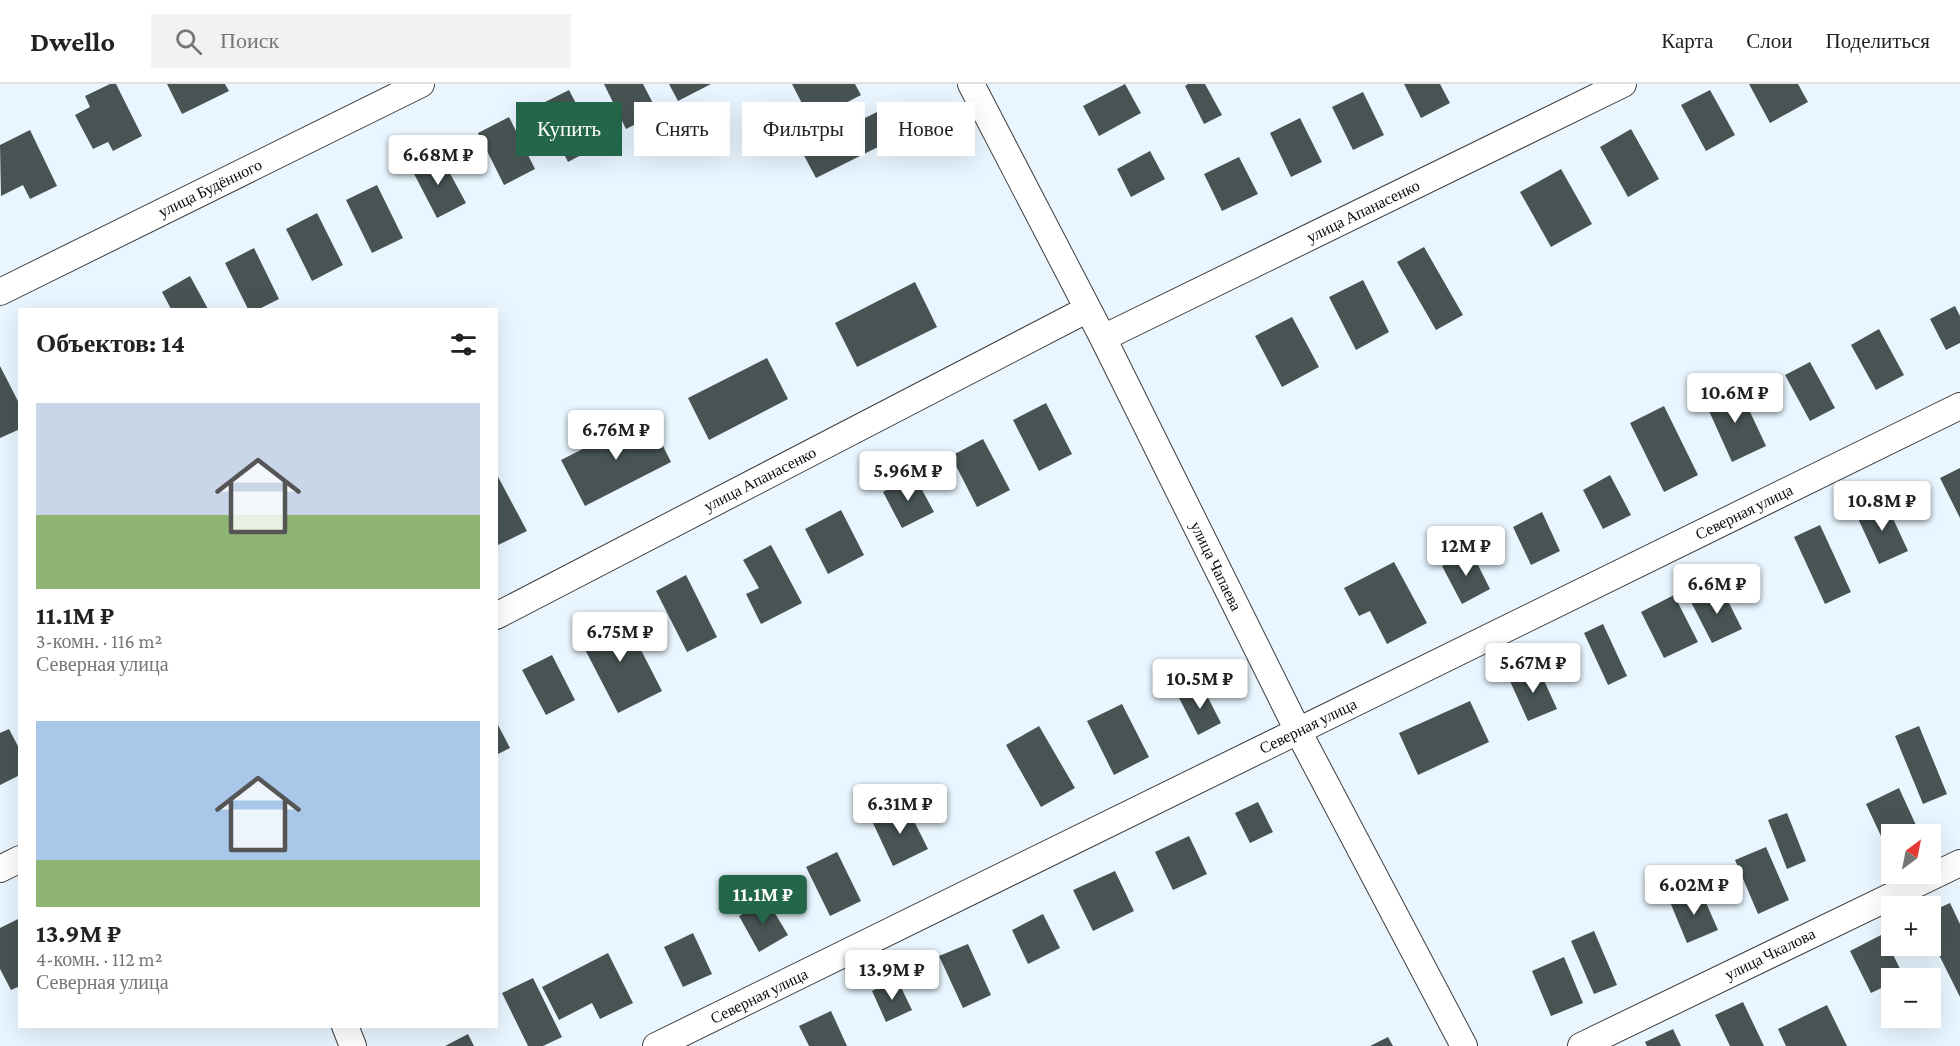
<!DOCTYPE html>
<html lang="ru">
<meta charset="utf-8">
<style>
body{margin:0;font-family:"Crimson Pro",serif;background:#f2f2f2;color:#222;height:100vh;display:flex;flex-direction:column;font-size:22px;white-space:nowrap}
*{box-sizing:border-box;margin:0}
p{font-size:20px;color:#767676}
.icon{flex:none;width:33px;height:33px;fill:none;stroke:currentColor;stroke-width:2;stroke-linecap:round;stroke-linejoin:round}
.map{position:relative;flex:1;overflow:hidden}
.side{position:absolute;left:18px;top:224px;width:480px;height:720px;display:flex;flex-direction:column;background:#fff;border-radius:0px;box-shadow:0 6px 24px #0002}
.side>*{flex:none}
.hud{position:absolute;left:516px;top:18px;width:570px;height:54px;display:flex;gap:12px}
.needle{width:39px;rotate:32deg}
.buttons{position:absolute;left:1881px;top:740px;display:grid;gap:12px}
.buttons a{display:grid;place-items:center;width:60px;height:60px;border-radius:0px;background:#fff;box-shadow:0 6px 24px #0002;font-size:30px}
.price{position:absolute;translate:-50% -51px;padding:0 14px;border-radius:6px;background:#fff;color:#222;font-size:20px;line-height:39px;filter:drop-shadow(0 2px 3px #0008)}
.price::after{content:'';position:absolute;left:50%;top:36px;width:18px;height:14px;margin-left:-9px;background:inherit;clip-path:polygon(0 0,100% 0,50% 100%)}
.price.on{background:#236649;color:#fff}
ul{padding:0;list-style:none}
li{display:grid;align-content:center;gap:12px;height:318px;padding:0 18px}
li span{display:grid;place-items:center;height:186px;border-radius:0px;color:#555}
li>.icon{margin-inline-start:auto}
span .icon{width:108px;height:108px;fill:#fffc;stroke-width:1}
li b{font-size:26px}
h2{display:flex;justify-content:space-between;align-items:center;height:72px;padding:0 18px;font-size:26px}
.tag{padding:0 21px;border-radius:0px;background:#fff;box-shadow:0 6px 24px #0002;font-size:21px;line-height:54px}
.tag.on{background:#236649;color:#fff}
header{display:flex;align-items:center;gap:36px;box-sizing:border-box;height:84px;padding:0 30px;background:#fff;border-bottom:2px solid #e0e0e0}
header strong{font-size:28px}
nav{display:flex;gap:33px;margin-inline-start:auto;font-size:21px}
.search{width:420px;height:54px;background:#f2f2f2;display:flex;align-items:center;gap:15px;box-sizing:border-box;padding:0 21px;border-radius:0px;color:#767676;font-size:22px}
.map>svg:first-child{display:block}
.building{fill:#485454}
.lines{fill:none;stroke-linecap:round;stroke-linejoin:round}
.street-casing{stroke:#3e3e3e;stroke-width:28}
.street{stroke:#fff;stroke-width:26}
.labels{text-anchor:middle;dominant-baseline:central;stroke-width:6;stroke-linejoin:round;paint-order:stroke}
.street-label{font-size:16px;fill:#0b0b0b;stroke:#fff}
</style>
<header>
<strong>Dwello</strong>
<div class="search"><svg class="icon" aria-label="search" viewBox="0 0 24 24"><circle cx="10" cy="10" r="6"/><path d="M15 15l6 6"/></svg>Поиск</div>
<nav><a>Карта</a><a>Слои</a><a>Поделиться</a></nav>
</header>
<div class="map">
<svg width="1960" height="962" viewBox="0 0 1960 962">
<rect width="100%" height="100%" fill="#e9f6ff"/>
<path class="building" d="M110,0H116L142,52L113,67L108,58L93,65L75,31L90,23L85,12Z
M167,0H225L229,7L182,30Z
M604,0H643L658,29L626,45Z
M669,0H711L678,17Z
M792,0H855L861,11L811,37Z
M1125,0L1141,29L1099,52L1083,22Z
M1188,0H1205L1222,31L1204,40L1185,2Z
M1404,0H1440L1450,19L1421,34Z
M1749,0H1798L1808,18L1770,39Z
M569,6L598,62L568,78L539,21Z
M1710,6L1735,51L1706,67L1681,21Z
M1363,8L1384,51L1353,66L1332,23Z
M887,23L892,56L816,94L801,66Z
M509,33L535,85L504,101L478,49Z
M1300,34L1322,78L1291,93L1270,49Z
M1631,45L1659,95L1628,113L1600,63Z
M30,46L57,102L30,115L23,101L1,112L0,61Z
M1150,67L1165,95L1131,113L1117,85Z
M439,69L466,119L437,134L411,84Z
M1239,73L1258,110L1222,127L1204,90Z
M1561,85L1592,140L1551,163L1520,108Z
M377,101L403,154L372,169L346,116Z
M317,129L343,181L312,197L286,145Z
M1424,163L1463,231L1436,246L1397,178Z
M254,164L279,215L259,225H248L225,179Z
M190,192L208,225H171L162,208Z
M1363,196L1389,248L1356,266L1329,213Z
M915,198L937,243L857,283L835,239Z
M1955,222L1960,232V259L1946,266L1930,235Z
M1292,233L1319,283L1282,303L1255,252Z
M1879,245L1904,291L1876,306L1851,261Z
M767,274L788,315L709,356L688,314Z
M1810,278L1835,324L1810,337L1785,291Z
M0,282L20,321V345L0,354Z
M1738,302L1766,362L1732,378L1705,318Z
M1046,319L1072,370L1039,387L1013,336Z
M1664,322L1698,391L1664,408L1630,339Z
M648,332L671,378L585,422L561,376Z
M983,355L1010,406L977,423L951,372Z
M1960,384V434L1940,394Z
M496,389L527,447L496,462Z
M914,391L934,428L902,444L883,408Z
M1610,391L1631,431L1603,445L1583,406Z
M1884,415L1908,467L1879,480L1855,428Z
M841,426L864,471L828,490L805,445Z
M1542,428L1560,467L1531,481L1513,443Z
M1820,441L1851,508L1825,520L1794,453Z
M771,461L802,519L761,540L746,510L759,504L743,476Z
M1471,467L1490,505L1462,520L1442,482Z
M1394,478L1427,539L1387,560L1370,527L1359,532L1344,504Z
M686,491L717,553L687,568L656,507Z
M1721,503L1742,545L1712,559L1691,518Z
M1674,511L1698,558L1664,574L1641,528Z
M622,529L662,607L618,629L578,552Z
M1603,540L1627,592L1608,601L1584,549Z
M552,571L575,616L546,631L522,586Z
M1538,583L1557,625L1528,637L1509,595Z
M1201,600L1221,639L1198,651L1178,612Z
M1470,617L1489,658L1418,691L1399,649Z
M1122,620L1149,673L1114,691L1087,637Z
M496,637L510,664L496,671Z
M1039,642L1075,704L1041,723L1006,661Z
M1919,642L1947,710L1923,720L1895,652Z
M9,645L20,666V691L0,701V649Z
M1899,704L1920,750H1892V763L1887,765L1866,720Z
M1258,718L1273,748L1250,759L1235,729Z
M906,721L928,765L893,782L872,737Z
M1787,729L1806,777L1787,785L1768,736Z
M1189,752L1207,790L1173,806L1155,768Z
M1766,763L1789,816L1758,830L1735,776Z
M837,768L861,817L830,832L806,783Z
M1115,787L1134,827L1093,847L1073,806Z
M1700,805L1718,846L1687,859L1670,818Z
M767,816L788,851L759,868L739,832Z
M1950,819L1960,840V913L1930,853V828Z
M1043,830L1060,864L1028,880L1012,846Z
M20,834V902L11,906L0,885V844Z
M1594,847L1617,901L1594,910L1571,857Z
M693,849L712,890L683,903L664,863Z
M1883,850L1904,893L1892,894V899L1871,909L1850,867Z
M968,860L991,911L963,924L939,872Z
M608,869L633,919L600,935L592,919L559,936L542,903Z
M1564,873L1583,919L1551,932L1532,887Z
M533,894L562,953L543,962H528L502,909Z
M897,895L912,926L886,938L872,907Z
M1743,918L1764,962H1730L1715,931Z
M1827,921L1847,962H1786L1778,945Z
M831,927L847,962H809L799,942Z
M1673,945L1681,962H1647L1645,958Z
M468,950L474,962H445Z
M1388,953L1393,962H1370Z"/>
<g class="lines">
<g class="street-casing">
<path id="street" d="M971,0L1103,254L1298,647L1464,962
M0,208L421,0
M1103,254L1623,0
M496,532L1088,225
M0,785L20,775
M345,942L353,962
M656,962L1960,322
M1581,962L1960,779"/>
</g>
<use href="#street" class="street"/>
</g>
<g class="labels">
<g class="street-label">
<text transform="translate(210 104) rotate(-26)">улица Будённого</text>
<text transform="translate(1363 127) rotate(-26)">улица Апанасенко</text>
<text transform="translate(760 395) rotate(-27)">улица Апанасенко</text>
<text transform="translate(1744 428) rotate(-26)">Северная улица</text>
<text transform="translate(1216 482) rotate(64)">улица Чапаева</text>
<text transform="translate(1308 642) rotate(-26)">Северная улица</text>
<text transform="translate(1770 870) rotate(-26)">улица Чкалова</text>
<text transform="translate(759 912) rotate(-26)">Северная улица</text>
</g>
</g>
</svg>
<div class="buttons">
<a><svg class="needle" viewBox="-14 -14 28 28"><path d="M0-13l5 13h-10z" fill="#e53935"/><path d="M0 13l5-13h-10z" fill="#767676"/></svg></a>
<a>+</a>
<a>−</a>
</div>
<b class="price" style="left:438px;top:102px">6.68M ₽</b>
<b class="price" style="left:1735px;top:340px">10.6M ₽</b>
<b class="price" style="left:616px;top:377px">6.76M ₽</b>
<b class="price" style="left:908px;top:418px">5.96M ₽</b>
<b class="price" style="left:1882px;top:448px">10.8M ₽</b>
<b class="price" style="left:1466px;top:493px">12M ₽</b>
<b class="price" style="left:1717px;top:531px">6.6M ₽</b>
<b class="price" style="left:620px;top:579px">6.75M ₽</b>
<b class="price" style="left:1533px;top:610px">5.67M ₽</b>
<b class="price" style="left:1200px;top:626px">10.5M ₽</b>
<b class="price" style="left:900px;top:751px">6.31M ₽</b>
<b class="price" style="left:1694px;top:832px">6.02M ₽</b>
<b class="price on" style="left:763px;top:842px">11.1M ₽</b>
<b class="price" style="left:892px;top:917px">13.9M ₽</b>
<div class="hud">
<a class="tag on">Купить</a>
<a class="tag">Снять</a>
<a class="tag">Фильтры</a>
<a class="tag">Новое</a>
</div>
<section class="side">
<h2>Объектов: 14<svg class="icon" aria-label="filters" viewBox="0 0 24 24"><path d="M4 7h16M4 17h16"/><circle cx="9" cy="7" r="2"/><circle cx="15" cy="17" r="2"/></svg></h2>
<ul>
<li><span style="background:linear-gradient(#c9d6e8 60%,#8fb573 0)"><svg class="icon" aria-label="home" viewBox="0 0 24 24"><path d="M3 11l9-7 9 7M6 9v11h12V9"/></svg></span><div><b>11.1M ₽</b><p>3-комн. · 116 m²</p><p>Северная улица</p></div></li>
<li><span style="background:linear-gradient(#a9c7e8 75%,#8fb573 0)"><svg class="icon" aria-label="home" viewBox="0 0 24 24"><path d="M3 11l9-7 9 7M6 9v11h12V9"/></svg></span><div><b>13.9M ₽</b><p>4-комн. · 112 m²</p><p>Северная улица</p></div></li>
</ul>
</section>
</div>
